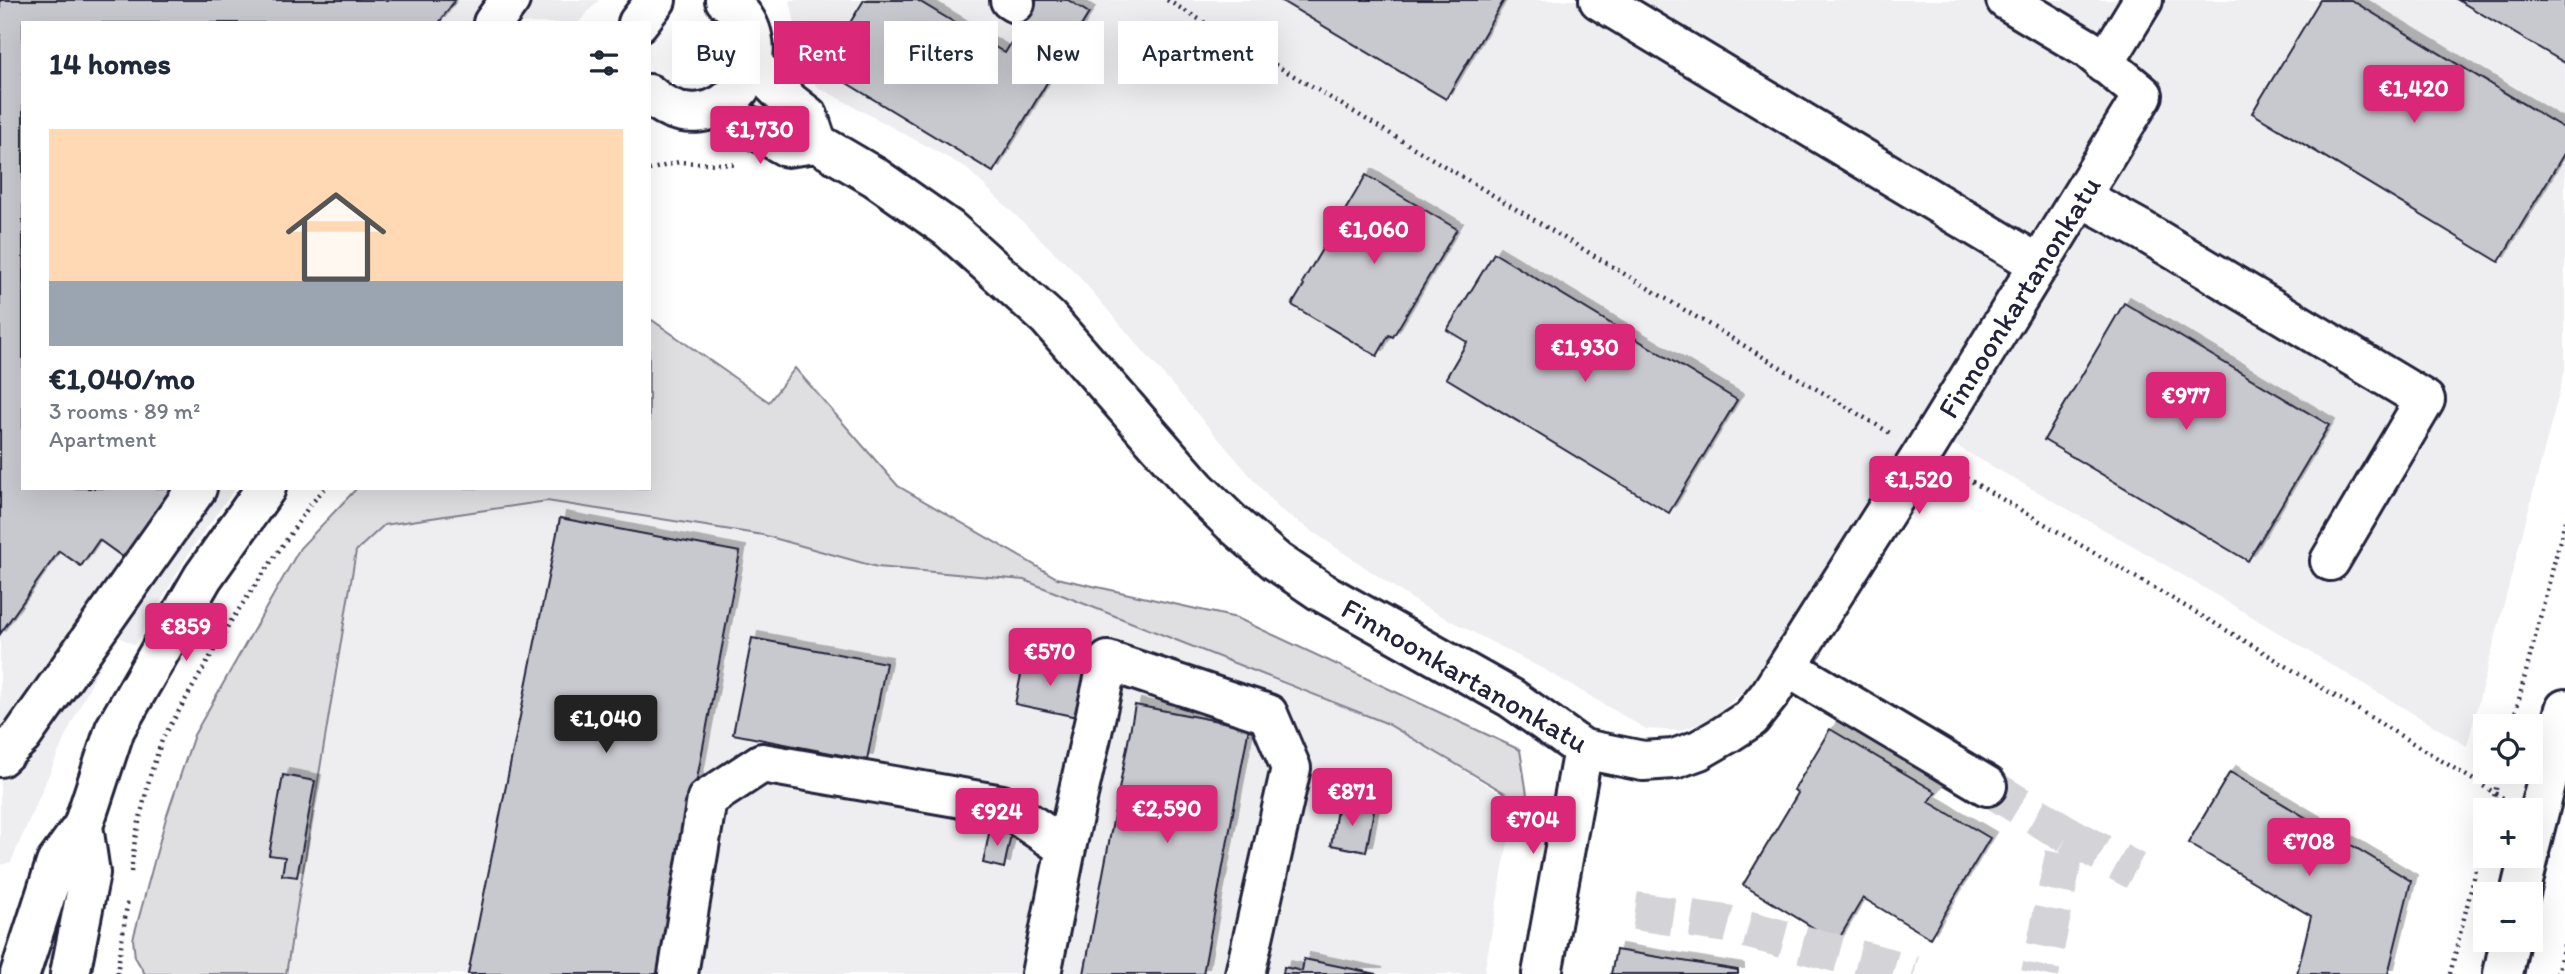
<!DOCTYPE html>
<meta charset="utf-8">
<style>
body{margin:0;font-family:Itim,sans-serif;background:#f6f6f7;color:#1f2937;height:100vh;display:flex;flex-direction:column;font-size:26px;white-space:nowrap}
*{box-sizing:border-box;margin:0}
p{font-size:23px;color:#747a83}
.icon{flex:none;width:38px;height:38px;fill:none;stroke:currentColor;stroke-width:2;stroke-linecap:round;stroke-linejoin:round}
.map{position:relative;flex:1;overflow:hidden}
.drawer{position:absolute;left:21px;top:21px;width:630px;height:469px;display:flex;flex-direction:column;background:#fff;border-radius:0px;box-shadow:0 7px 28px #0002}
.drawer>*{flex:none}
.hud{position:absolute;left:672px;top:21px;width:665px;height:63px;display:flex;gap:14px}
.fabs{position:absolute;left:2473px;top:714px;display:grid;gap:14px}
.fabs a{display:grid;place-items:center;width:70px;height:70px;border-radius:0px;background:#fff;box-shadow:0 7px 28px #0002;font-size:35px}
.price{position:absolute;translate:-50% -60px;padding:0 16px;border-radius:7px;background:#db2777;color:#fff;font-size:23px;line-height:46px;filter:drop-shadow(0 2px 4px #0008)}
.price::after{content:'';position:absolute;left:50%;top:42px;width:21px;height:16px;margin-left:-10px;background:inherit;clip-path:polygon(0 0,100% 0,50% 100%)}
.price.on{background:#222;color:#fff}
ul{padding:0;list-style:none}
li{display:grid;align-content:center;gap:14px;height:371px;padding:0 28px}
li+li{border-top:2px solid #e0e1e3}
li span{display:grid;place-items:center;height:217px;border-radius:0px;color:#555}
li>.icon{margin-inline-start:auto}
span .icon{width:126px;height:126px;fill:#fffc;stroke-width:1}
li b{font-size:30px}
h2{display:flex;justify-content:space-between;align-items:center;height:84px;padding:0 28px;font-size:30px}
.tag{padding:0 24px;border-radius:0px;background:#fff;box-shadow:0 7px 28px #0002;font-size:24px;line-height:63px}
.tag.on{background:#db2777;color:#fff}
.map>svg:first-child{display:block}
.built{fill:#eeeef1}
.green{fill:#dfdfe2;stroke:#80808e;stroke-width:2}
.building{fill:#c8c8cf;stroke:#22223b;stroke-width:2;filter:url(#shadow)}
.lines{fill:none;stroke-linecap:round;stroke-linejoin:round}
.minor-tunnel{stroke:#d3d3d8;stroke-width:38;stroke-dasharray:38 19;stroke-linecap:butt}
.minor-casing{stroke:#22223b;stroke-width:44}
.major-casing{stroke:#22223b;stroke-width:44}
.path{stroke:#22223b;stroke-width:4.5;stroke-dasharray:2 5;stroke-linecap:butt}
.minor{stroke:#fff;stroke-width:38}
.major{stroke:#fff;stroke-width:38}
.labels{text-anchor:middle;dominant-baseline:central;stroke-width:5;stroke-linejoin:round;paint-order:stroke}
.street-label{font-size:30px;fill:#22223b;stroke:#fff}
</style>
<div class="map">
<svg width="2565" height="974" viewBox="0 0 2565 974">
<defs>
<filter id="shadow"><feDropShadow dx="6" dy="-6" stdDeviation="0" flood-color="#0004"/></filter>
</defs>
<rect width="100%" height="100%" fill="#fff"/>
<filter id="ink" filterUnits="userSpaceOnUse"><feTurbulence type="fractalNoise" baseFrequency=".0143" numOctaves="2"/><feDisplacementMap in="SourceGraphic" scale="14" xChannelSelector="R" yChannelSelector="G"/><feConvolveMatrix kernelMatrix="1 2 1 2 8 2 1 2 1" color-interpolation-filters="sRGB"/></filter>
<g filter="url(#ink)">
<path class="built" d="M0,0H599L578,23H23V488H235L191,550L135,645L115,635L67,733L11,862L0,865Z
M790,0H2565V370L2467,746L2149,555L1928,430L1753,682L1712,719L1679,731L1646,729L1547,671L1419,604L1278,508L1076,273L965,167L816,86L800,50Z
M547,501L763,535L877,567L1024,580L1386,723L1529,811L1510,830L1484,974H286L356,551L384,525Z"/>
<path class="green" d="M652,320L769,402L795,368L898,486L1057,578L1237,618L1520,750L1529,807L1386,723L1024,580L877,567L763,535L547,501L384,525L356,551L286,974H145L135,957L133,939L166,818L194,735L300,548L357,488H649V324Z"/>
<path class="building" d="M0,0H455L439,23H23V488H177L127,560L99,540L81,566L59,551L0,634Z
M864,0H917L1005,53L1037,0H1068L1089,13L993,172L822,68Z
M1280,0H1504L1446,99Z
M2320,0H2351L2565,129V152L2499,262L2252,113Z
M2458,0H2565V63Z
M1366,175L1457,229L1393,337L1389,335L1377,356L1292,305L1304,285L1302,283Z
M1494,253L1737,400L1669,513L1446,378L1467,342L1447,330Z
M2124,303L2329,425L2248,561L2044,440Z
M560,518L740,552L660,974H468Z
M752,638L886,663L867,760L733,734Z
M1024,660L1086,673L1077,717L1015,704Z
M1135,705L1249,727L1203,974H1084Z
M1830,729L1936,792L1929,802L1990,838L1930,938L1863,898L1837,942L1743,885L1798,793L1794,790Z
M2230,772L2411,881L2388,974H2297L2311,916L2188,843Z
M283,775L315,781L297,877L282,875L285,857L269,855Z
M1338,804L1374,810L1366,852L1331,845Z
M990,829L1011,834L1004,868L983,863Z
M1616,950L1738,970V974H1611Z
M1304,959L1377,974H1283L1284,967L1302,971Z"/>
<g class="lines">
<path class="minor-tunnel" d="M1987,786L2068,835L2040,974
M2068,835L2135,871
M1635,911L1727,924L1914,974"/>
<g class="minor-casing">
<path id="minor" d="M1010,0L1015,3
M1599,0L2040,265
M493,23L510,0
M638,23L656,0
M2104,64L2143,0
M753,65L790,102L808,116L817,143
M649,94C717,156 798,49 725,0
M718,109L787,147L817,143L875,177L949,229L1048,318L1197,489L1232,523L1276,561L1320,591L1511,698L1583,749L1643,761L1674,759L1699,750L1725,735L1751,718L1770,694L1923,453L2143,95L2088,49L2006,0
M2081,197L2143,231L2425,400L2330,561
M1789,668L1987,786
M0,757L22,736L197,488
M1066,848L1108,661L1268,714L1291,768L1245,974
M20,974L56,863L83,826L115,729L203,577L266,488
M70,974L90,873L83,826
M678,974L707,799L762,763L1002,805L1066,848L1041,974
M1542,974L1583,749"/>
</g>
<g class="major-casing">
<path id="major" d="M2530,847L2565,709
M2520,894L2529,856
M2503,974L2510,940"/>
</g>
<path class="path" d="M1167,0L1890,433
M649,170L679,162L738,165
M1954,471L2250,644L2503,798
M2512,726L2565,521
M2491,810L2500,772
M131,872L135,839L150,776L162,740L231,621L310,505L325,488
M117,974L128,898
M2450,974L2485,834
M2557,974L2565,941"/>
<use href="#minor" class="minor"/>
<use href="#major" class="major"/>
</g>
</g>
<g class="labels">
<g class="street-label">
<text transform="translate(2019 297) rotate(-58)">Finnoonkartanonkatu</text>
<text transform="translate(1465 675) rotate(30)">Finnoonkartanonkatu</text>
</g>
</g>
</svg>
<div class="fabs">
<a><svg class="icon" aria-label="locate" viewBox="0 0 24 24"><circle cx="12" cy="12" r="6"/><path d="M12 2v4M12 18v4M2 12h4M18 12h4"/></svg></a>
<a>+</a>
<a>−</a>
</div>
<b class="price" style="left:2414px;top:125px">€1,420</b>
<b class="price" style="left:760px;top:166px">€1,730</b>
<b class="price" style="left:1374px;top:266px">€1,060</b>
<b class="price" style="left:1585px;top:384px">€1,930</b>
<b class="price" style="left:2186px;top:432px">€977</b>
<b class="price" style="left:1919px;top:516px">€1,520</b>
<b class="price" style="left:186px;top:663px">€859</b>
<b class="price" style="left:1050px;top:688px">€570</b>
<b class="price on" style="left:606px;top:755px">€1,040</b>
<b class="price" style="left:1352px;top:828px">€871</b>
<b class="price" style="left:1167px;top:845px">€2,590</b>
<b class="price" style="left:997px;top:848px">€924</b>
<b class="price" style="left:1533px;top:856px">€704</b>
<b class="price" style="left:2309px;top:878px">€708</b>
<div class="hud">
<a class="tag">Buy</a>
<a class="tag on">Rent</a>
<a class="tag">Filters</a>
<a class="tag">New</a>
<a class="tag">Apartment</a>
</div>
<section class="drawer">
<h2>14 homes<svg class="icon" aria-label="filters" viewBox="0 0 24 24"><path d="M4 7h16M4 17h16"/><circle cx="9" cy="7" r="2"/><circle cx="15" cy="17" r="2"/></svg></h2>
<ul>
<li><span style="background:linear-gradient(#ffd9b3 70%,#9aa5b1 0)"><svg class="icon" aria-label="home" viewBox="0 0 24 24"><path d="M3 11l9-7 9 7M6 9v11h12V9"/></svg></span><div><b>€1,040/mo</b><p>3 rooms · 89 m²</p><p>Apartment</p></div></li>
</ul>
</section>
</div>
